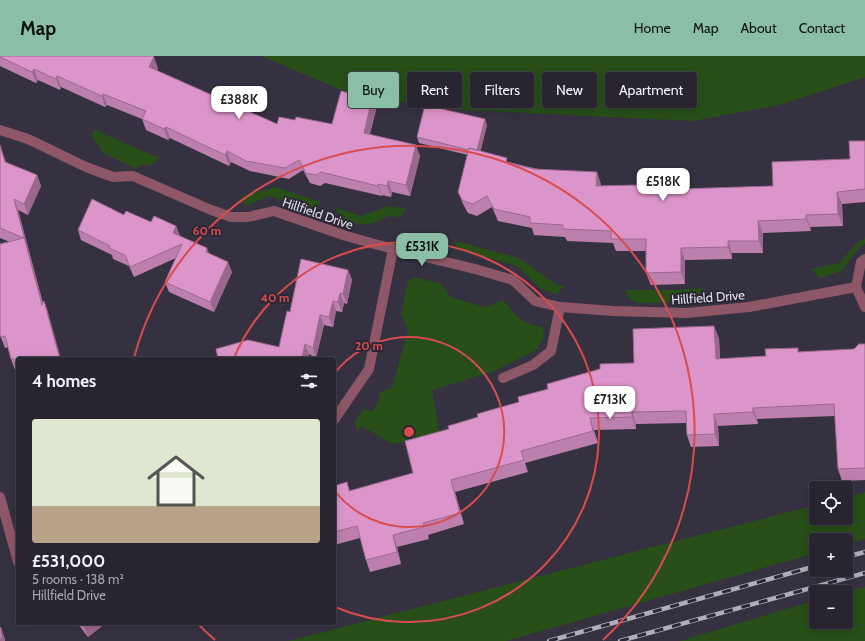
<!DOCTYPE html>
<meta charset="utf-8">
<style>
body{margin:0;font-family:Cabin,sans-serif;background:#302d39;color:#f1f3f6;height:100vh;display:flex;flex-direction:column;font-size:15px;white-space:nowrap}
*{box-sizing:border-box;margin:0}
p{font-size:13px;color:#a5a5ab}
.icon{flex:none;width:22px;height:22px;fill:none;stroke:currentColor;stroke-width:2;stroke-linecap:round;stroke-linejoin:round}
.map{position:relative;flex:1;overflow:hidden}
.side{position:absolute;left:16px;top:301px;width:320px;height:268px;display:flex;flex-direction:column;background:#282531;border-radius:4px;box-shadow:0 2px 10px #0003,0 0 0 1px #44424d}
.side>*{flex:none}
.banner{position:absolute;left:348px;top:16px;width:380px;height:36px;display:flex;gap:8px}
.tools{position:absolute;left:809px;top:425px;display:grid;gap:8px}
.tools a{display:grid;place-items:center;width:44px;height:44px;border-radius:4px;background:#282531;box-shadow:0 2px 10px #0003,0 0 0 1px #44424d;font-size:20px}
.price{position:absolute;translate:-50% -34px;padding:0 9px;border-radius:8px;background:#fff;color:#222;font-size:13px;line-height:26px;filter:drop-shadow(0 1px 2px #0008)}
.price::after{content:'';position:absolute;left:50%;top:24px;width:12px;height:9px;margin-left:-6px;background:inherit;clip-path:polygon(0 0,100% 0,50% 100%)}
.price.selected{background:#8abfa5;color:#111}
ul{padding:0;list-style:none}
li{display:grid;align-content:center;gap:8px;height:212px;padding:0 16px}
li span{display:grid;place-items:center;height:124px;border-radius:4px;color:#555}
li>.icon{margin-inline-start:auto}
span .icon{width:72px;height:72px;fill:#fffc;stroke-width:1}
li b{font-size:17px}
h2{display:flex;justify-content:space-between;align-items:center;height:48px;padding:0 16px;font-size:17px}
.tag{padding:0 14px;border-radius:4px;background:#282531;box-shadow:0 2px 10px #0003,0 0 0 1px #44424d;font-size:14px;line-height:36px}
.tag.selected{background:#8abfa5;color:#111}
header{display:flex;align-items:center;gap:24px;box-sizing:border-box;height:56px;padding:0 20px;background:#8abfa5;color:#111}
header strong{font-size:19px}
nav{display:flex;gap:22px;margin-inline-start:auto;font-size:14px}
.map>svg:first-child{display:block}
.green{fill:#274f17}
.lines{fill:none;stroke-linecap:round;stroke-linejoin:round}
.service{stroke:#8e5767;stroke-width:10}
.minor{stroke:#8e5767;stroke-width:10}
.rail-casing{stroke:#b1aeba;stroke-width:4.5}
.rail{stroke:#2c2736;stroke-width:3;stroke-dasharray:9;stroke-linecap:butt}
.wall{fill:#bd80ae}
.shaded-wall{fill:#9a688d}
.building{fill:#dc95ca;stroke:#9a688d}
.ring{fill:none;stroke:#d84c4e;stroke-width:2}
.labels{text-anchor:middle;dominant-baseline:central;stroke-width:4;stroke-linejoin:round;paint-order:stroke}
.street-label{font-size:13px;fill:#e0dde8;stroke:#2c2736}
.centre{fill:#d84c4e;stroke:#2c2736;stroke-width:2}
.ring-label{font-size:12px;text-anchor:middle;font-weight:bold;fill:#d84c4e;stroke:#2c2736;stroke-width:4;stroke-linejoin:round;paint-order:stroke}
</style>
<header>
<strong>Map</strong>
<nav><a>Home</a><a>Map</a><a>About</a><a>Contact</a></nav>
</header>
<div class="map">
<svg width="865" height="585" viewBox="0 0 865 585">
<rect width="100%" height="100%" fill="#363141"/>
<path class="green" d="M261,0H865V21L779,49L693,65L447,53L351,38Z
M93,74H95L159,102L150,110L145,108L134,112L103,97L98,88L92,83Z
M275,131L321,146L309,154L270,140L245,150L242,140Z
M388,150L406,153L400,161L389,160L373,167L362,169L341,163L335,151L361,160Z
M865,181V187L860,191L841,215L820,222L811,213L839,207L856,188Z
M455,185L519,202L557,229L565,230L556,238L540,232L517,210L458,194Z
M415,221L442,228L450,241L485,251L503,244C518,262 520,266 544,272L543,283L536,294L492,316L432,334L440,380L392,388L362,370L357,375L355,366L364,352L372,356L378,347L380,336L392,332L408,274L401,258L408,224Z
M703,232L697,244L692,246L639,247L630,244L626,234H676Z
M865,436V483L846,489V484H816V497L506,585H288L816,449V462H846V441Z
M865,531V585H680L816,544V566H846V536Z"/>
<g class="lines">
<path class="service" d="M503,322L533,309L551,295L560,251"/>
<path class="minor" d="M0,74L28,83L86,111L113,121L133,120L211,154L231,161H248L274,155L346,180L393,193L475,213L513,224L535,245L560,251L613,255L687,257L749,251L856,231
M865,203L861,206L856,231L865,251
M334,364L369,313L393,193
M0,441L18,506"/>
<g class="rail-casing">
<path id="rail" d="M846,501L865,496
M549,585L816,510
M620,585L865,517"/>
</g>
<use href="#rail" class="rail"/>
</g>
<path class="wall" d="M0,0L158,12L157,15L277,68L295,64L332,68L372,43L376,54L370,78L420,100L410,140L392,136L391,141L382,139V140L325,127L320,130L310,127L303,114L289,123L250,115L231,106L229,110L170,82L168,84L146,74L142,63L107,49L105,51L61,31L60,34L38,24L36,27L0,10Z
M487,69L480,95L508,106L601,128V130L640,129L641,132H680V133L773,130L850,103L865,85V146L842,148L843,170L810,171L811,175L763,177V197H732V203L685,204V228L651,229L646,217V195H616L613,187L567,185L565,181L534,179L532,172L498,165L492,151L477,160L468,157L463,148L458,136L468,99L419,87L417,81Z
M0,90L4,101L6,106L37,119L41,130L28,159L18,154L43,247L44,245L48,256L16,314H15L11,303L8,291L5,292L0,279L10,186L0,182Z
M124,159L151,166L176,170L180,180L209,198L232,216L214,256L169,236L165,226L176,202L134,221L129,210L113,203L112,199L81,184L78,174Z
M348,214L352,224L347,248L344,247L342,256L336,255L333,271L324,269L316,302L309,298L308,303H218L279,291L290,256Z
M719,282L720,303L766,300L800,296L854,293L865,288V424L842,425L838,413L835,360L757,363L758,368L718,370L719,390L691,391L687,379L686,367L636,368V373L594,374L598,387L525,407L528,416L455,436L464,468L428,479L429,483L397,491L401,508L370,516L366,504L360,482L334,489V430L347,426L350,435L413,417L449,373L478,361L519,346L548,333L634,307Z
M77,567H106L88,581Z
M199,567H213L200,571Z"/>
<path class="shaded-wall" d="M154,1L158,12L153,22L149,11Z
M34,13L38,24L36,27L32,16Z
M57,20L61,31L60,34L56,23Z
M103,38L107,49L105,51L102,40Z
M372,43L376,54L367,87L364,77Z
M485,63L487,69L479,102L477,96Z
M166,71L170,82L168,84L164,73Z
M416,89L420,100L410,140L406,129Z
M227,95L231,106L229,110L225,99Z
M597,116L601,128L600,142L596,130Z
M37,119L41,130L28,159L24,148Z
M388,125L392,136L391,141L387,130Z
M378,128L382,139V140L378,130Z
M837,136L842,148L843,170L838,158Z
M14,143L18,154L46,260L42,249Z
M806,159L810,171L811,175L806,163Z
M758,165L763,177V197L759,185Z
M176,170L180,180L173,177Z
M728,185L732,197V203L728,191Z
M207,192L211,202L206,196Z
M681,192L685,204V228L681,216Z
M228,206L232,216L214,256L210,246Z
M348,214L352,224L347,248L343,238Z
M340,237L344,247L342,256L338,246Z
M44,245L48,256L61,303H60Z
M333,245L336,255L333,271L329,261Z
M320,259L324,269L316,302L313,292Z
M714,270L719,282L720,315L716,303Z
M305,288L309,298L308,303H302Z
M753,352L757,363L758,368L753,356Z
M632,356L636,368V373L632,361Z
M714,358L718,370L719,390L715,378Z
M590,362L594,374L598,387L593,375Z
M451,424L455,436L464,468L460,457Z
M393,479L397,491L401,508L397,496Z
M87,567H106L88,581L84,570Z
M1,572L5,583V585H0Z"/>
<path class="building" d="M0,0H153L154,1L149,11L277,68L279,61L295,64L296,61L332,68L341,35L372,43L364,77L416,89L406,129L388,125L387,130L378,128V130L321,116L316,119L306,117L299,104L285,112L246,105L227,95L225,99L166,71L164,73L142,63L146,55L103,38L102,40L57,20L56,23L34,13L32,16L0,1Z
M425,49L485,63L477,94L469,92V94L417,81Z
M849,85H865V133L837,136L838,158L806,159V163L758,165L759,185H728V191L681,192V216L646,217V183H611V175L563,173V169L530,167V161L494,153L487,140L473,148L463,145L458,136L469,92L507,102L506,106L534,113L597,116L596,130L640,129V132H680V133L773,130L772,106L850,103Z
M0,89L5,106L37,119L24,148L14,143L42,249L44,245L60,303H18V319L13,302L11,303L5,280L1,281L0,279V188L24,182L0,172Z
M92,143L124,159L126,155L151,166L154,160L176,170L173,177L207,192L206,196L228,206L210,246L165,226L182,188L130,211L125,199L109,192L110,190L78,174Z
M301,203L348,214L343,238L340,237L338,246L333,245L329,261L320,259L313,292L305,288L302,303H218L216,293L248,284L279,291L287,255L290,256Z
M714,270L716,303L766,300L765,293L798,292V296L854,293L859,288H865V412L838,413L834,348L753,352V356L714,358L715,378L687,379L686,355L632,356V361L590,362L593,375L521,395L524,404L451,424L460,457L423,467L424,471L393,479L397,496L366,504L357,470L334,476V430L347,426L349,435L413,417L405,385L449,373L448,370L478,361L477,358L519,346L518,341L548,333L547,328L600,313V308L634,307L633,273Z
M82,567H87L84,570Z
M0,571L1,572L2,582L0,584Z"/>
<g class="ring">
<path d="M334 318A95 95 0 1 1 334 434"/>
<path d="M234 302A190 190 0 1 1 335 551"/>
<path d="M215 584A285 285 0 0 1 199 569M134 302A285 285 0 1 1 603 584"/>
</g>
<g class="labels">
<g class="street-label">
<text transform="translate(318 157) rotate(19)">Hillfield Drive</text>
<text transform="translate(708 241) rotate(-4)">Hillfield Drive</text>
</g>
</g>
<circle cx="409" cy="376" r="6" class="centre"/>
<g class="ring-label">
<text x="207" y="179">60 m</text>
<text x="275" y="246">40 m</text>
<text x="369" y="294">20 m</text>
</g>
</svg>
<div class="tools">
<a><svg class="icon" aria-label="locate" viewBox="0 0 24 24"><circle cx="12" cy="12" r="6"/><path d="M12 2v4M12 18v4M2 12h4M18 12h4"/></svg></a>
<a>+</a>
<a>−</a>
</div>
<b class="price" style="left:239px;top:64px">£388K</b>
<b class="price" style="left:663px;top:146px">£518K</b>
<b class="price selected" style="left:422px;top:211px">£531K</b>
<b class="price" style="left:610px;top:364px">£713K</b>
<div class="banner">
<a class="tag selected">Buy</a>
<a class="tag">Rent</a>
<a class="tag">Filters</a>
<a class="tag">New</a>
<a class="tag">Apartment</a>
</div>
<section class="side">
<h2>4 homes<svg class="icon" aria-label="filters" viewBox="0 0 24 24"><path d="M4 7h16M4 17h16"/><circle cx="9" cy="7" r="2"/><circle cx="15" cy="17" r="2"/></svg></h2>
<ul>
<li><span style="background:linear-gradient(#dfe7d0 70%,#b9a48a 0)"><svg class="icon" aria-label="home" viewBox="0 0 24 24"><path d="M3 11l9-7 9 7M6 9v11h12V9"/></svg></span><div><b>£531,000</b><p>5 rooms · 138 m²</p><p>Hillfield Drive</p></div></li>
</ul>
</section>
</div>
